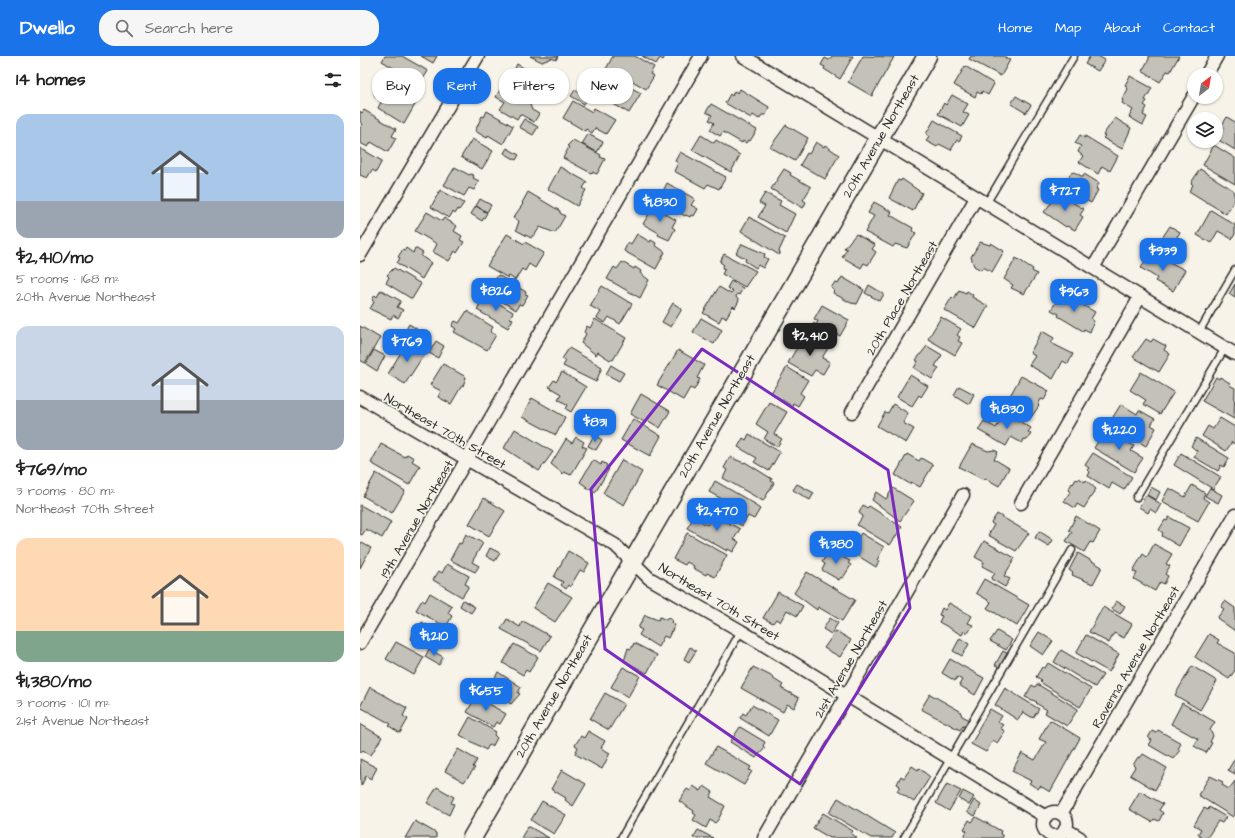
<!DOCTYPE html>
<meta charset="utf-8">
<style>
body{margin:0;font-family:"Architects Daughter",sans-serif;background:#f6f6f6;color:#222;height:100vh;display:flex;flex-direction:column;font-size:15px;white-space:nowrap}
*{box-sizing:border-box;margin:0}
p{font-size:13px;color:#767676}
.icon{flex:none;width:22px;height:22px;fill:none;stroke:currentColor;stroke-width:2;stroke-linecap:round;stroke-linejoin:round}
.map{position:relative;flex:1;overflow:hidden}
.details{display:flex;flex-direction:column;background:#fff;width:360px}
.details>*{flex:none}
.top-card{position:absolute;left:12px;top:12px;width:380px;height:36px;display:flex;gap:8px}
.needle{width:26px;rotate:31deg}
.fabs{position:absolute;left:827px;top:12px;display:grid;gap:8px}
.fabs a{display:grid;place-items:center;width:36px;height:36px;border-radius:50%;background:#fff;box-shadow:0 1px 3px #0004;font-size:20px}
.price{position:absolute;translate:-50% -34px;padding:0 9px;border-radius:8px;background:#1a73e8;color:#fff;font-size:13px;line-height:26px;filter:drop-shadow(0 1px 2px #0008)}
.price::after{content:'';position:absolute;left:50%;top:24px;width:12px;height:9px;margin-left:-6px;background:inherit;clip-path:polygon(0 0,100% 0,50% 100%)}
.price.selected{background:#222;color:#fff}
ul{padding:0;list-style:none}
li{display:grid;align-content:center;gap:8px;height:212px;padding:0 16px}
li span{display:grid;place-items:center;height:124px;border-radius:12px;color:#555}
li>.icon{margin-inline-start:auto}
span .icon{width:72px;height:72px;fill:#fffc;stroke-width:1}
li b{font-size:17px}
h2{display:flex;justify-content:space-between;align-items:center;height:48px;padding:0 16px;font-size:17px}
.tag{padding:0 14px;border-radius:16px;background:#fff;box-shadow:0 1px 3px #0004;font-size:14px;line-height:36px}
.tag.selected{background:#1a73e8;color:#fff}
header{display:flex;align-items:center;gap:24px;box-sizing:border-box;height:56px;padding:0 20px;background:#1a73e8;color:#fff}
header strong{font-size:19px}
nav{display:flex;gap:22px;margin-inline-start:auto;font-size:14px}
.search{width:280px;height:36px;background:#f6f6f6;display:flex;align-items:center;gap:10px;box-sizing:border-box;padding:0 14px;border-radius:16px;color:#767676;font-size:15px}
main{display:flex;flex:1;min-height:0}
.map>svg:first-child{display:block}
.building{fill:#c4c1b9;stroke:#2b2b2b;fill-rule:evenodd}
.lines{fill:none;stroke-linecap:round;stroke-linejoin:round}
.lane-casing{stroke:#2b2b2b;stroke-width:9}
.street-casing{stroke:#2b2b2b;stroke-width:15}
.secondary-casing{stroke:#2b2b2b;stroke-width:21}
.lane{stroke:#f7f3e8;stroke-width:6}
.street{stroke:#f7f3e8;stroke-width:12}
.secondary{stroke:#f7f3e8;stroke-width:18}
.marked{fill:none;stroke:#7b2cbf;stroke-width:3;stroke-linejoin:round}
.labels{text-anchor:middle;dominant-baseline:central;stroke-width:3.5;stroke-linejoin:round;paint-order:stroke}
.street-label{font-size:13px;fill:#2b2b2b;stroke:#f7f3e8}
</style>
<header>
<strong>Dwello</strong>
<div class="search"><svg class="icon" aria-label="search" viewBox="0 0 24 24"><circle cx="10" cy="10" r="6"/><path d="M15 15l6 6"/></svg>Search here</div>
<nav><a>Home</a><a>Map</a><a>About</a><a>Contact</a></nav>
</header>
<main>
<section class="details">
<h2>14 homes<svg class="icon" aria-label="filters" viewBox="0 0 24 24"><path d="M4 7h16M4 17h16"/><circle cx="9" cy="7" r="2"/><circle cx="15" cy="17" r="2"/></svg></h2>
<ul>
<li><span style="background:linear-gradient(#a9c7e8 70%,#9aa5b1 0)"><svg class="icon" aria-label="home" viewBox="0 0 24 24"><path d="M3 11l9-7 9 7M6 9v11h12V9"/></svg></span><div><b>$2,410/mo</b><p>5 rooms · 168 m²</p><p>20th Avenue Northeast</p></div></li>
<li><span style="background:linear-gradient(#c9d6e8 60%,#9aa5b1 0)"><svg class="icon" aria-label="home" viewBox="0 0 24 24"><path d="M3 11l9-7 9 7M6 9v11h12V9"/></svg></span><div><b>$769/mo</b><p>3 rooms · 80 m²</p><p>Northeast 70th Street</p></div></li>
<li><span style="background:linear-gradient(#ffd9b3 75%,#7fa58c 0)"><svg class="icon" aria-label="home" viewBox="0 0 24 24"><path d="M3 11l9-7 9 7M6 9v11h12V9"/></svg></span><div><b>$1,380/mo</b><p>3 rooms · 101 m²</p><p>21st Avenue Northeast</p></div></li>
</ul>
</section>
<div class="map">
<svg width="875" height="782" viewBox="0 0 875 782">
<rect width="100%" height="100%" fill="#f7f3e8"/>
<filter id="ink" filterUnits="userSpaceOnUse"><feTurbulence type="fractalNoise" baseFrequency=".025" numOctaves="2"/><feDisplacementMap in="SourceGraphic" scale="8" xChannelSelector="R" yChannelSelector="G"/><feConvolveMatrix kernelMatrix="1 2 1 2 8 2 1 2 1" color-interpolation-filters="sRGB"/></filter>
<g filter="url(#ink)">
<path class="building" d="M25,0H42L68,15L60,28L22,5Z
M61,0H77L73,7Z
M170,0H198L196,4L192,2L182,6Z
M253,0H275L294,11L290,18L294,20L286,33L264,20L262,23L246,13Z
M282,0H305L303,4L300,2L296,8Z
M472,0H493L480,23L464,13L465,11L461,9L465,2L469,4Z
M503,0L534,1L512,40L488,26Z
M611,0H646L645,2L650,4L641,20L609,3Z
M730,0H738L745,4L738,15L725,8Z
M789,0H819L810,16L807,15L800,26L782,15L789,3Z
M157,8L169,15L172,11L187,20L181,32L185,34L181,42L149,25ZM162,17L167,20L166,22L169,24L170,22L172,23L166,34L156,28Z
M605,10L634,28L628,39L622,35L621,38L617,36L615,41L594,29Z
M770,20L792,32L785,44L787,45L784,49L787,51L783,59L787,61L783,69L769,61L773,54L762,47L763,45L762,44L768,33L765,29Z
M250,21L281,37L269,57L243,42L244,40L242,39L250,30L246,29V25Z
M19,27L56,47L44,68L18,52L22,44L15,40L14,36Z
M142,30L159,41L160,38L172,45L170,49L172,54L179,58L174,66L160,58L157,63L140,53L145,46L136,41Z
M380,33L409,51L406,59H402L399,63L393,59L391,62L365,47L370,38L372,40L374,35L378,37Z
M215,34L228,42L224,48L211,40Z
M592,39L608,48L603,56L609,59L602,71L578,58L584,47L586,49Z
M656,40L671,49L666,57L651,48Z
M213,45L232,56L234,52L255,64L246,78L235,72L232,77L226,73L225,75L203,62Z
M351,48L397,74L390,85L388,84L386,87L383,85L382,87L363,76L360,80L350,74L354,67L349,64L352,59L346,56Z
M4,54L36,73L32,80L36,82L28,96L11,86L8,91L0,87V72L3,68L0,66V55L2,57Z
M127,55L153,70L143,88L128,79L127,82L115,75L122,60L124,61Z
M867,61L875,66V94L857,83L864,71L862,69Z
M755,62L771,72L762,93L743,82L745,80L743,79Z
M164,63L178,71L173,79L159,71Z
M574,64L602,80L599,85L597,84L591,94L579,88L577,91L566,85L569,80L566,78Z
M426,69L448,82L435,105L410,91Z
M228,78L243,86L237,96L222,88Z
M341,79L354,87L356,84L380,99L371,116L332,94Z
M720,79L725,82V80L758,100L750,115L742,110L738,118L719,106L723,100L718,96L721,90L715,87Z
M112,83L133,95L122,113L101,101Z
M213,84L241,99L240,101L245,103L237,118L232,116L231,117L203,102L209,91L207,90Z
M456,86L464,91L465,89L479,99L465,123L440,109L447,97L449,98Z
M854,89L875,102V128L843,109Z
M0,92L22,105L16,116L12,114L7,122L0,119Z
M147,92L159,99L156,104L144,97Z
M320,96L366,121L359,133L348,128L345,132L314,115L318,107L315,105Z
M95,111L109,119L111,118L114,120L113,122L119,125L114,134L109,132L104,140L84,129Z
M200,111L227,126L223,132L226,134L217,150L188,133Z
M424,113L431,117L430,119L451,131L443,144L446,146L443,152L411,133Z
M840,113L873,134L875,143L866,158L829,135L833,129L831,127Z
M714,116L723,121L724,118L739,127L736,133L738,134L731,147L708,134L711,127L708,122L711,117Z
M542,123L562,137L553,155L529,142L538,124L541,125Z
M307,127L335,143L331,149L338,153L334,160L331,159L330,161L326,159L325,160L308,150L306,153L297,148Z
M80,134L104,147L99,154L98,153L95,158L93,156L89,162L71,151Z
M168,136L200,155V157L205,160L195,177L180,171L174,180L173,179L171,182L156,174L159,165L153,162L163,148L162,147Z
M405,137L421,145L419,149L435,158L426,177L398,161L405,150L399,147Z
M698,138L724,153L720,159L723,161L715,174L707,170L706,171L684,156Z
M120,143L131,149L127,156L116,150Z
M514,146L532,156L530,159L553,172L552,174L556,177L547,192L535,188L533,191L505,176L514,160L508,157Z
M116,150L127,157L122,165L111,158Z
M293,151L316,164L312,171L315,173L309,184L298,179L299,177L283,168Z
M851,154L875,169V178L872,183L858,175L851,187L837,179Z
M67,156L82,165L84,162L97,170L94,175L102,180L100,184L104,186L97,197L95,195L89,205L73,196L77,188L55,175Z
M389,161L425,182L419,195L420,197L419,199L381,175Z
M810,170L820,176L817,181L820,184L813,195L810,193L807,198L796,191Z
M147,178L164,188L165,186L184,197L175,212L169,208L165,215L162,213L155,224L149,220L148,222L127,210Z
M277,178L290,186L291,184L296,187L295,189L305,196L296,213L264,195L268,186L271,188Z
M496,178L515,189L512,193L516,196L508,209L504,207L501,212L482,201L487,193L484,192Z
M620,186L630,189L631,187L644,195L632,216L623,211L621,214L614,210L611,201Z
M382,188L405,198L404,201L408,203L403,212L398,209L396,212L385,205L386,203L376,197Z
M46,192L53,197L55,192L63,197L61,200L71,207L62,223L37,207L40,202L38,201L43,193L45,194Z
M364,198L396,215L385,231L362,218L365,213L362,212L364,209L360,206Z
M789,198L806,208L808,205L825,214L813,235L795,225L797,222L781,212Z
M656,202L670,211L673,213L672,215L677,218L664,238L651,232L653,229L644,223Z
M262,206L274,213L275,211L281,215L280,217L289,224L280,242L247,223L254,211L257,213Z
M34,212L61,228L52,243L26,227L29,221L27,219Z
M138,219L166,236L165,238L168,239L162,249L159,248L156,254L128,237L129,234L127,233L130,227L133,228Z
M482,221L504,234L497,248L491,247L473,237L474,234L471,232L475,226L478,228Z
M371,225L383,232L379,239L377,238L376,241L379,245L375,252L373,250L366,262L362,260L359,266L343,257L359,231L371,238L373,235L367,232Z
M875,228V242L869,238Z
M509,229L524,238L520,245L505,237Z
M242,230L272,248L260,268L249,261L245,267L237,262L241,256L230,250Z
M21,234L41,245L37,251L43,254L38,262L33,259L31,263L10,253L14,246L12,244L15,239L17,241Z
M599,234L606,237L607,235L613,239L612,241L628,250L616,272L584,254L592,241L594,243Z
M701,238L708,242L709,241L735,256L731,263L734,265L730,276L724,273L723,275L698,260L699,258L691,254Z
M126,240L153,256L150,262L153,263L148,272L117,254L123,241L125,242Z
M313,247L322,253L311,271L302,266Z
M462,249L489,264L480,280L461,270L466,275L461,282L449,275L454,267L456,269L458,265L454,263Z
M107,255L133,271L130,276L136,279L127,294L94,276L96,273L92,270L95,265L99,267Z
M581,261L601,273L597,279L600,281L598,285L602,287L595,299L568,283Z
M341,262L362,274L354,288L333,276Z
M235,263L266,282L253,304L251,303L250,304L238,296L236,299L221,287L226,278L224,276L227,270L230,272Z
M49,268L57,273L50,286L42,281Z
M0,270L20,282L5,307L0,304Z
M682,275L694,282L691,287L713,298L708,308L703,305L693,323L669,309L675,300L670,297Z
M445,278L468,292L462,302L470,306L463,318L455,314L451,320L428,307Z
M786,283L791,286L793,283L806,290L804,294L810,298L799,316L773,301Z
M76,285L84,290L78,302L69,297Z
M47,286L57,293L60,289L65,292L63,296L65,297L45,328L28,318Z
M567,290L582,299L575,310L579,312L572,323L554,312L558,305L556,304Z
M209,292L242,311L236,326L203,310L206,305L202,303Z
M14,294L25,300L17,315L6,308Z
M318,294L344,309L337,322L340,323L334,334L330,332L323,344L297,329Z
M83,308L106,321L103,330L101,331L91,348L78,341L81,335L70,329Z
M251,309L264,317L259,325L246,318Z
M427,311L448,324L440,337L444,340L438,350L433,347L432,350L411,337Z
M202,316L226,331L211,356L206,353L208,349L198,343L201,338L189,331L194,324L196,326Z
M781,316L814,336L800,358L783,348L786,344L770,334Z
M550,319L568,330L561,341L559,339L552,350L537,341Z
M661,320L689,335L684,344L681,343L678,349L679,350L672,360L647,345Z
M856,321L859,323L860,321L870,327L869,329L875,332L874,363L842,345Z
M599,330L614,338L609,348L594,339Z
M281,338L310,355L300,372L287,364L286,367L270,358Z
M172,342L205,361L196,379L162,361Z
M409,346L427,356L414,378L422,383L417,391L404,383L408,376L396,368Z
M533,348L548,357L543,367L554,373L546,387L517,370L525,356L528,357Z
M761,348L777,358L779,354L795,363L791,369L796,372L786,390L765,378L766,376L750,366Z
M645,357L671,372L668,376L671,378L667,384L664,383L662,387L651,381L646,390L618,374L624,365L636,372Z
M860,362L875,371V386L874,388L872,386L866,395L842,380L848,370L853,373Z
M273,363L301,380L290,400L261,384Z
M155,373L193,396L179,415L144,392Z
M744,376L752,381L754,378L774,390L771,395L783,402L774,416L734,392Z
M389,378L420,396L409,415L394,406L397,402L378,391L383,382L386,384Z
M234,379L242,384L236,394L228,390Z
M216,381L224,386L222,390L227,392L211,419L204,416L203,418L191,408L206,383L212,387Z
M836,382L869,402L864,411L861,409L858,415L834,401L837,395L831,390Z
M21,388L45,401L47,398L54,402L52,405L60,410L49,429L11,407Z
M612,388L628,395L634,394L638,396L634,403L649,412L639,430L625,422L624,424L599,411Z
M733,397L772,421L764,434L752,427L749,433L728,420L730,416L727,414L729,412L725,409Z
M821,397L861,421L853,433L814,409Z
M547,398L559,405L561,402L573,409L560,431L551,426L550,428L535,419Z
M370,401L384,407L385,406L412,423L411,425L414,427L403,445L363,422L367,414L364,412Z
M233,404L241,409L242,406L247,409L246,412L249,413L235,437L230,432L229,434L226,432L227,431L220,426Z
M262,404L282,416L264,449L243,437Z
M16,417L45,435L32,457L3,440Z
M719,422L725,426L726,424L736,433L724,452L717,448L715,452L704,445L710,436L708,434L712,427L713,428L716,423L718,424Z
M355,425L395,448L394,449L400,453L394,463L388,460L382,470L356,454L362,443L349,436Z
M437,428L454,437L450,444L433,434Z
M832,429L845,437L843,442L849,446L838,465L802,445L809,432L825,441Z
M791,431L800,436L796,444L787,439Z
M533,432L554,445L540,465L512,444L516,436L526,443Z
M850,432L862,439L858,447L845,440Z
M786,439L801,448L796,457L790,453L788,457L779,451Z
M124,442L145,455L129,480L109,468Z
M0,449L31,466L22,482L6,473L2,479L0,478Z
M503,449L507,452L509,450L542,471L530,489L497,469L503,460L499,457Z
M637,458L669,477L656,495L628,479L634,469L631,467Z
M353,459L380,473L374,483L379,486L373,496L368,493L367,495L327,472L334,461L347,469Z
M716,460L740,475L733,487L730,486L724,496L706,485L712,476L709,474Z
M809,461L829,472L819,490L802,480L803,477L799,474L805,464L807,465Z
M679,475L693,484L689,490L675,482Z
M327,477L367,499L355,521L347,517L346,519L333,512L334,510L327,506L325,509L313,503Z
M501,477L524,491L517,504L519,505L516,511L487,493L488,491L485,489L490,481L496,485Z
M106,478L123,487L112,506L119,510L115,516L90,504L99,487L101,488Z
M624,485L655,502L644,520L650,523L645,531L631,523L635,517L622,510L624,506L615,501Z
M0,486L11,492L0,512Z
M794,488L812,498L806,508L810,510L805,518L808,520L804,528L800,526L795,535L774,523L777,517L773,515L783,498L787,501Z
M130,492L140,497L135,505L126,500Z
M208,495L229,507L224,516L220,514L210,531L208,529L206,533L201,529L203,526L194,521Z
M469,495L471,497L472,495L490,505L488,507L491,509L483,522L481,521L479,524L462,514L465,508L462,506Z
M718,497L742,511L733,528L712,519L713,517L709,514Z
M87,508L109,520L105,528L109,530L102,541L73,524L79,515L82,517Z
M447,516L495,544L482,565L458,551L457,554L434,537Z
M624,523L669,549L657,570L627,552L631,546L616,537Z
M188,527L212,541L195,566L173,552Z
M418,536L443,550L437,560L427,554L420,566L416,563L413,567L403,562Z
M70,537L92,550L88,557L92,560L86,571L56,554L62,544L65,546Z
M103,544L115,551L111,557L100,550Z
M756,545L765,550L760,558L752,553Z
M865,545L875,552V575L857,562L864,553L861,551Z
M589,547L612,560L608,567L613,569L608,577L604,575L602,579L579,566L582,560L579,559L582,552L585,554Z
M743,551L772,568L764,582L754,577L749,587L729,576Z
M285,559L298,564L300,561L306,564L308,562L312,564L311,567L315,569L308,582L304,580L298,591L279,579L282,574L278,572Z
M470,562L478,567L471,578L463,573Z
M147,563L160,571L162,566H165L190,580L181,595L141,573Z
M62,566L77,574L66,592L51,583L55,572L58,573Z
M476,575L491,584L480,601L464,592Z
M637,575L652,584L646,594L630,585Z
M679,576L693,585L683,599L670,590Z
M849,578L859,584L857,587L875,597V614L869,623L835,601Z
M726,579L759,598L749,616L716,597Z
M600,582L609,588L602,600L593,595Z
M36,586L64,601L54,619L26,603Z
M274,587L297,599L287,617L264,605L268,592L271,593Z
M154,588L178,601L169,616L166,614L163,619L143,607Z
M330,591L336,595L329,606L324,603Z
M69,593L83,601L79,609L65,601Z
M701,594L743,619L735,631L694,606Z
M643,595L648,598L641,612L635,609Z
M590,603L624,622L615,639L599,629L602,624L597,621L595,625L582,617Z
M688,607L731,633L720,651L680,626L682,624L676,621L682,611L685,612Z
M832,610L857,625L840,654L815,639Z
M263,611L280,620L268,641L251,631Z
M393,611L413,621L412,622L423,629L421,632L439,642L434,652L427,648L423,656L381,632Z
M138,616L161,631L158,637L160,638L151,648L143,643L141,646L131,640L133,638L128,635Z
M677,628L718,653L707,670L685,657L687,654L676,647L677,646L665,641L672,629L675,631Z
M10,631L47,652L43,660L48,663L40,677L29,670L31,668L0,651Z
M645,632L679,653L673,662L663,656L658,664L635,649Z
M245,637L264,648L249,674L230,663Z
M570,638L600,655L602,660L608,663L605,671L603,670L600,674L561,653Z
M116,640L146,658L140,668L136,666L133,671L107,656Z
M822,647L855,666L850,674L853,680L850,686L852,687L846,697L834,690L838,683L811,668Z
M392,649L418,664L409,680L380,662L383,657L386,659Z
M630,653L642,660L638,666L643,669L640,672L645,675L637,687L633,684L626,696L611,688L618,676L617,675Z
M110,661L136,676L134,679L137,682L132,691L129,689L126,694L100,679Z
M690,664L720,682L690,736L680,730L678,733L669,727L671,725L652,715L662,697L675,704L686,686L679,683Z
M0,668L22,681L11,699L3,694L0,697Z
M380,671L405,686L403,690L405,692L396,702L370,686Z
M798,674L821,687L818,693L820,694L813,703L789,689L792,684L788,682L792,675L796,677Z
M228,675L245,685L241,692L250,697L242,713L215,698L218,691L215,689L221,680L224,682Z
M356,691L391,711L389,714L392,715L384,729L346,707Z
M98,693L117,704L113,711L115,712L104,726L85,715Z
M783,698L807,712L795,734L770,719L775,711L773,709L778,701L780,702Z
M875,702V718L868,714Z
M0,703L17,712L11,723L6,720L1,730Z
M552,710L558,714L559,712L570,721L554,746L537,735L540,730L537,728L541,720L544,722Z
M202,714L226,728L213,750L205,744L206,742L191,733Z
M850,720L863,726L862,729L869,733L875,725V757L873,761L838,739Z
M587,728L601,735L589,755L576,747Z
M333,730L341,735L344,730L353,736L350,741L365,750L358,764L355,767L350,764L346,772L333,764L336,759L333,757L334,755L319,745L327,733L330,735Z
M77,731L94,741L91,747L94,748L89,759L67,747Z
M603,735L614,741L609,749L599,743Z
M780,735L803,748L799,754L803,757L799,765L794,763L792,766L769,753Z
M478,742L535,777L532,782H511L469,757Z
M614,744L621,749L615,760L607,756Z
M182,745L206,759L194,778L184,772V773L171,764Z
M849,751L866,761L862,767L858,765L847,782H841L838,778L841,773L834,769L844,752L848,754Z
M463,757L493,775L491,777L497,782H470L453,772Z
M616,761L641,775L640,778L643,780L642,782H603L607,775L604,773L609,764L612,766Z
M55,765L76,777V782H45Z
M168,770L189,782H161Z
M338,774L353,782H333Z"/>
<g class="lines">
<g class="lane-casing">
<path id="lane" d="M626,148L714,0
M839,276L875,214
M776,442L865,292
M261,782L381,575
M544,782L712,494"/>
</g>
<g class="street-casing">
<path id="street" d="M383,0L875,298
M846,19L857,0
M0,199L118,0
M733,212L834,40
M0,341L255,489L289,522L381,575L686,761
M492,356L616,142
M661,447L780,241
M0,587L341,0
M683 768a12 12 0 1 1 24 0a12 12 0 1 1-24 0Z
M701,758L875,459
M705,773L720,782
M404,782L603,439"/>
</g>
<g class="secondary-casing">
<path id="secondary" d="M112,782L567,0"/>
</g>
<use href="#lane" class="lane"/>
<use href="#street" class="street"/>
<use href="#secondary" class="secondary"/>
</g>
</g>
<path class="marked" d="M342,293L528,414L550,552L440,728L245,593L231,433Z"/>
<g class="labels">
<g class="street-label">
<text transform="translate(521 80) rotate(-60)">20th Avenue Northeast</text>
<text transform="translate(542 242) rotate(-60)">20th Place Northeast</text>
<text transform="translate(357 360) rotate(-60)">20th Avenue Northeast</text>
<text transform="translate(85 375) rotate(30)">Northeast 70th Street</text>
<text transform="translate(57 463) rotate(-60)">19th Avenue Northeast</text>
<text transform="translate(359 546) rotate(31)">Northeast 70th Street</text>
<text transform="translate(776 601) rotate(-60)">Ravenna Avenue Northeast</text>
<text transform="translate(491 603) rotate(-60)">21st Avenue Northeast</text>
<text transform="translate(194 640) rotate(-60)">20th Avenue Northeast</text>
</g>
</g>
</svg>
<div class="fabs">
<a><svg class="needle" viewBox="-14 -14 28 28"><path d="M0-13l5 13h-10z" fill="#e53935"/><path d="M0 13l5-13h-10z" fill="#767676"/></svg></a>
<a><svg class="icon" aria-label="layers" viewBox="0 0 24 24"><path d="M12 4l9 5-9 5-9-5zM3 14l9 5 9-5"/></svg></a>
</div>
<b class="price" style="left:705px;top:156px">$727</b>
<b class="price" style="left:300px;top:167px">$1,830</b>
<b class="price" style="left:803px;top:216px">$939</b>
<b class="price" style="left:136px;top:256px">$826</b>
<b class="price" style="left:714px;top:257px">$963</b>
<b class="price selected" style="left:450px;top:301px">$2,410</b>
<b class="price" style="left:47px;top:307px">$769</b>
<b class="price" style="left:647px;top:374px">$1,830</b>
<b class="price" style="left:235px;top:387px">$831</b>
<b class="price" style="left:759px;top:395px">$1,220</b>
<b class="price" style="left:357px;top:476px">$2,470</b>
<b class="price" style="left:476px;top:509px">$1,380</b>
<b class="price" style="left:74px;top:601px">$1,210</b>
<b class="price" style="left:126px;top:656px">$655</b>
<div class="top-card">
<a class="tag">Buy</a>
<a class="tag selected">Rent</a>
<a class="tag">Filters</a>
<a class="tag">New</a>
</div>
</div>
</main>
